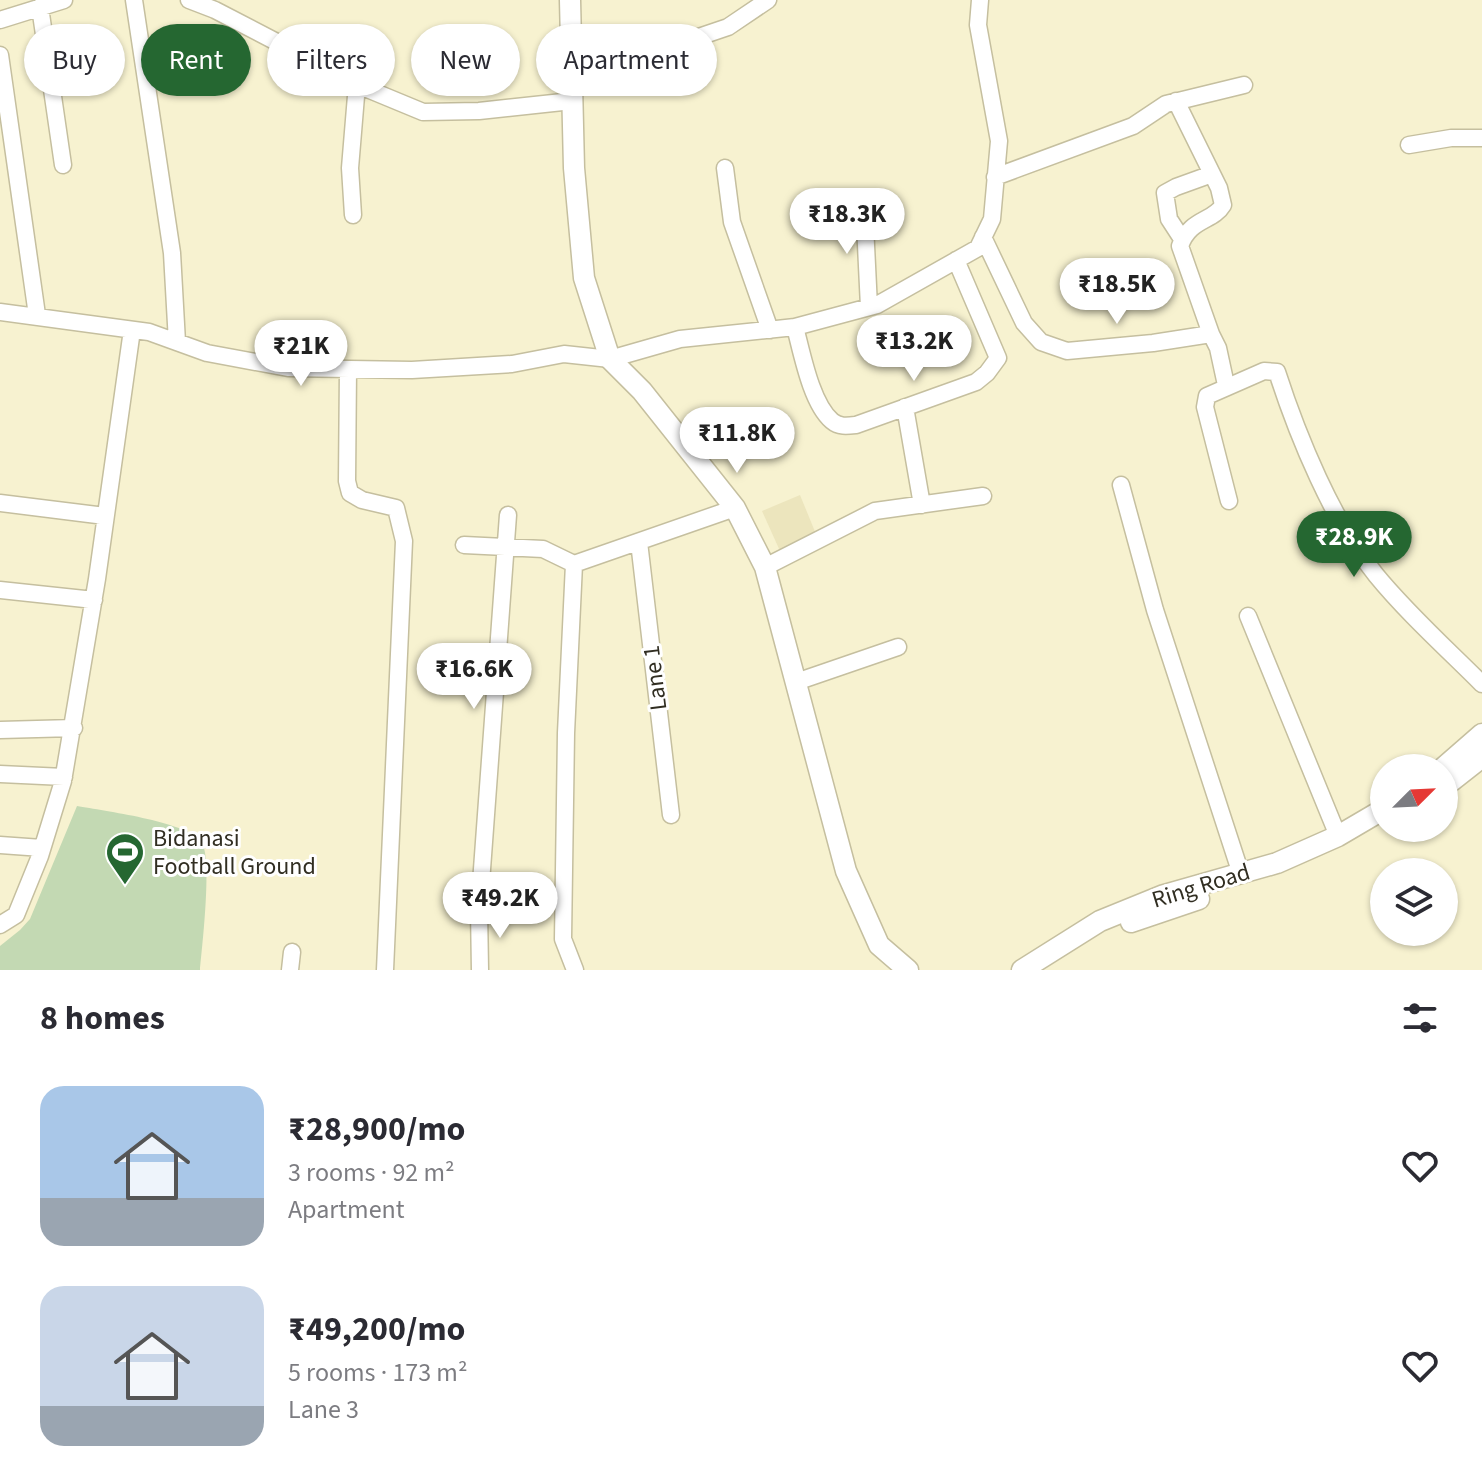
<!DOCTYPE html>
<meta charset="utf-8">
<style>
body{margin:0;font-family:"Source Sans 3",sans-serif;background:#f2f2f3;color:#2b2b33;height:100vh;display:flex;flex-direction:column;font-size:30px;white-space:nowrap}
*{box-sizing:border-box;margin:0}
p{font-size:26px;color:#7c7c81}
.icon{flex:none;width:44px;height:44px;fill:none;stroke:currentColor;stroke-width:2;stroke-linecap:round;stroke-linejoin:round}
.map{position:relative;height:970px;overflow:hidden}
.side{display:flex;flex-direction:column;background:#fff;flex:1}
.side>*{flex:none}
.banner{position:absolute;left:24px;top:24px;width:800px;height:72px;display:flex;gap:16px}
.needle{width:52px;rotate:66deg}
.fabs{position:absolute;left:1370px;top:754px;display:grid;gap:16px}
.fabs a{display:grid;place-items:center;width:88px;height:88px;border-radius:50%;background:#fff;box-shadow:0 2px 6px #0004;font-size:40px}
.price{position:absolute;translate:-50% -68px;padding:0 18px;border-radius:28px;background:#fff;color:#222;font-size:26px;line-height:52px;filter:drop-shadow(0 2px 4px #0008)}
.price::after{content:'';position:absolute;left:50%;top:48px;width:24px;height:18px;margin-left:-12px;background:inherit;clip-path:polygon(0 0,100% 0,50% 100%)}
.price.selected{background:#256731;color:#fff}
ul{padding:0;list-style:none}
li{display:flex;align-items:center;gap:24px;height:200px;padding:0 40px}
li span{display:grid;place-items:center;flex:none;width:224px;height:160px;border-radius:24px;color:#555}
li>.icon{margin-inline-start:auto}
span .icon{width:96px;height:96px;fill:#fffc;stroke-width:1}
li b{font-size:34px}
h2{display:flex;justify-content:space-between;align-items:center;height:96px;padding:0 40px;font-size:34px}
.tag{padding:0 28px;border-radius:36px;background:#fff;box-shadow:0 2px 6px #0004;font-size:28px;line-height:72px}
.tag.selected{background:#256731;color:#fff}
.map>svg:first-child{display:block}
.built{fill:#ece5bd}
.green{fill:#c3d9b3}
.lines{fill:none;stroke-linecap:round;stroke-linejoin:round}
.minor-casing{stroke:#c5bf9f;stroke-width:19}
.major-casing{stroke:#c5bf9f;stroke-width:23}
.minor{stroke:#fff;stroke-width:16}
.major{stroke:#fff;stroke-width:20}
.labels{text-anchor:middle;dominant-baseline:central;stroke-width:6;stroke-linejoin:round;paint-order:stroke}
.street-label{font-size:24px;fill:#312e22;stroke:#fff}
.poi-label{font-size:24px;fill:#312e22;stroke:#fff;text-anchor:start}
</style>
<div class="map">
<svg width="1482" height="970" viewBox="0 0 1482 970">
<rect width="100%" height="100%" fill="#f7f2d0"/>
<path class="built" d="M800,495L816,534L780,551L762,511Z"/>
<path class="green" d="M77,806C104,811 184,821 201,841C213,856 202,947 200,970H0V946L20,930L30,919Z"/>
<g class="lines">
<g class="minor-casing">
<path id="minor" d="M134,0L172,253L177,342
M189,0L215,10L365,88L423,112L479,111L572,101
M40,7L63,165
M0,20L64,0
M0,55L37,315
M572,75L619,64L728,27L768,0
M1176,101L1219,188L1223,205C1213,222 1190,218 1180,246L1211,334
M1409,145L1451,138H1482
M725,168L732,222L770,330
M995,177L1133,126L1166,104L1244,85
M864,204L869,307
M353,215L350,168L357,84
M983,237L1024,323L1041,342L1067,351L1153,343L1211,334L1218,348L1226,385
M1182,239L1169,219L1165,193L1176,187L1212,174
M0,312L149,332L207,353L288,368L412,370L512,364L564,354L610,359L680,339L795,327L877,305L978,248L992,219L999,141L978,25L980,0
M795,327C802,353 811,403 832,421C839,427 847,426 856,425L976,382L987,373L998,358L956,260
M348,369L347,481L350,493L362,500L396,508L404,541L385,970
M905,407L922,505
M1121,485L1155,610L1241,874
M1229,501L1205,407L1207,396L1264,371L1277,372C1298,437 1333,522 1376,575C1407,613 1447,649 1482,684
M0,503L105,516
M639,542L671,815
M464,545L543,549L574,564
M765,567L875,511L983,496
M0,590L94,600
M1248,616L1338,836
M796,682L898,647
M0,730L74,728
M0,774L64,777
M0,845L42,848
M0,925L16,915L40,856L63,781L97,579L132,330
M290,970L292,952
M480,970L479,910L508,515
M575,970L563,939L566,733L574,564L735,508"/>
</g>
<g class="major-casing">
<path id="major" d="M570,0L574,168L584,278L610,359L642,391L735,508L765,567L846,871L879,945L908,970
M1443,768L1482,734
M1444,787L1482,757
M1131,922L1199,899
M1022,970L1100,921L1164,895L1277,863L1338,836L1384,809"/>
</g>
<use href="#minor" class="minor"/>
<use href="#major" class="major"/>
</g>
<defs>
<g id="stadium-pin" transform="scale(2)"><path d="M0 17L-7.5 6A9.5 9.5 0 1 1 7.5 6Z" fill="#256731" stroke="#fff"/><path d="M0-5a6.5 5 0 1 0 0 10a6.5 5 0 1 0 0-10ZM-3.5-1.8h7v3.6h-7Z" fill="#fff"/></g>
</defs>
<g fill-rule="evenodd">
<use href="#stadium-pin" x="125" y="852"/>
</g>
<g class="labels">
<g class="street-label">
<text transform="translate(655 678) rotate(-97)">Lane 1</text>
<text transform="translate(1201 886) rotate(-17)">Ring Road</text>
</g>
<g class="poi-label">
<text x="153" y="838">Bidanasi<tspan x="153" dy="28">Football Ground</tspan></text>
</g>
</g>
</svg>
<div class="fabs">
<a><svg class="needle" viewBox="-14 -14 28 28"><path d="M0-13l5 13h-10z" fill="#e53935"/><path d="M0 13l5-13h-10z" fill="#7c7c81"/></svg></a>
<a><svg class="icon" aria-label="layers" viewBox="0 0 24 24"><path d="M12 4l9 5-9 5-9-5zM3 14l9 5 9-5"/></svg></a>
</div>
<b class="price" style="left:847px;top:256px">₹18.3K</b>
<b class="price" style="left:1117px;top:326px">₹18.5K</b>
<b class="price" style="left:914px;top:383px">₹13.2K</b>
<b class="price" style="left:301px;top:388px">₹21K</b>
<b class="price" style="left:737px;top:475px">₹11.8K</b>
<b class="price selected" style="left:1354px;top:579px">₹28.9K</b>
<b class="price" style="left:474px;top:711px">₹16.6K</b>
<b class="price" style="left:500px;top:940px">₹49.2K</b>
<div class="banner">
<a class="tag">Buy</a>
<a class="tag selected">Rent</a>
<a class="tag">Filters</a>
<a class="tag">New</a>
<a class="tag">Apartment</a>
</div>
</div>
<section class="side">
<h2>8 homes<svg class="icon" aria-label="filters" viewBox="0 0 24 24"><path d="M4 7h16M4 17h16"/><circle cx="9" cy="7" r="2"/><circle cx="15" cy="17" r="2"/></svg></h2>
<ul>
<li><span style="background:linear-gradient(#a9c7e8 70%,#9aa5b1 0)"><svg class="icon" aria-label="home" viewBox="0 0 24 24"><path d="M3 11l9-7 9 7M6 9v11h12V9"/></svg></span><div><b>₹28,900/mo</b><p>3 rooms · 92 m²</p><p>Apartment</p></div><svg class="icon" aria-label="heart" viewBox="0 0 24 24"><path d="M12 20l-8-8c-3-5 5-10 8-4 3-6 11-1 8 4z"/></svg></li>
<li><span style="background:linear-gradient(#c9d6e8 75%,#9aa5b1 0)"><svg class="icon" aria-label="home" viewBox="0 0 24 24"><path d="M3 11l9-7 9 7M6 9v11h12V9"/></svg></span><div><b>₹49,200/mo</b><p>5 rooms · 173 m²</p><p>Lane 3</p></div><svg class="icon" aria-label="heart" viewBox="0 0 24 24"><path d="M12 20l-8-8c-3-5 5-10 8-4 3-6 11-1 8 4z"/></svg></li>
</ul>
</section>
